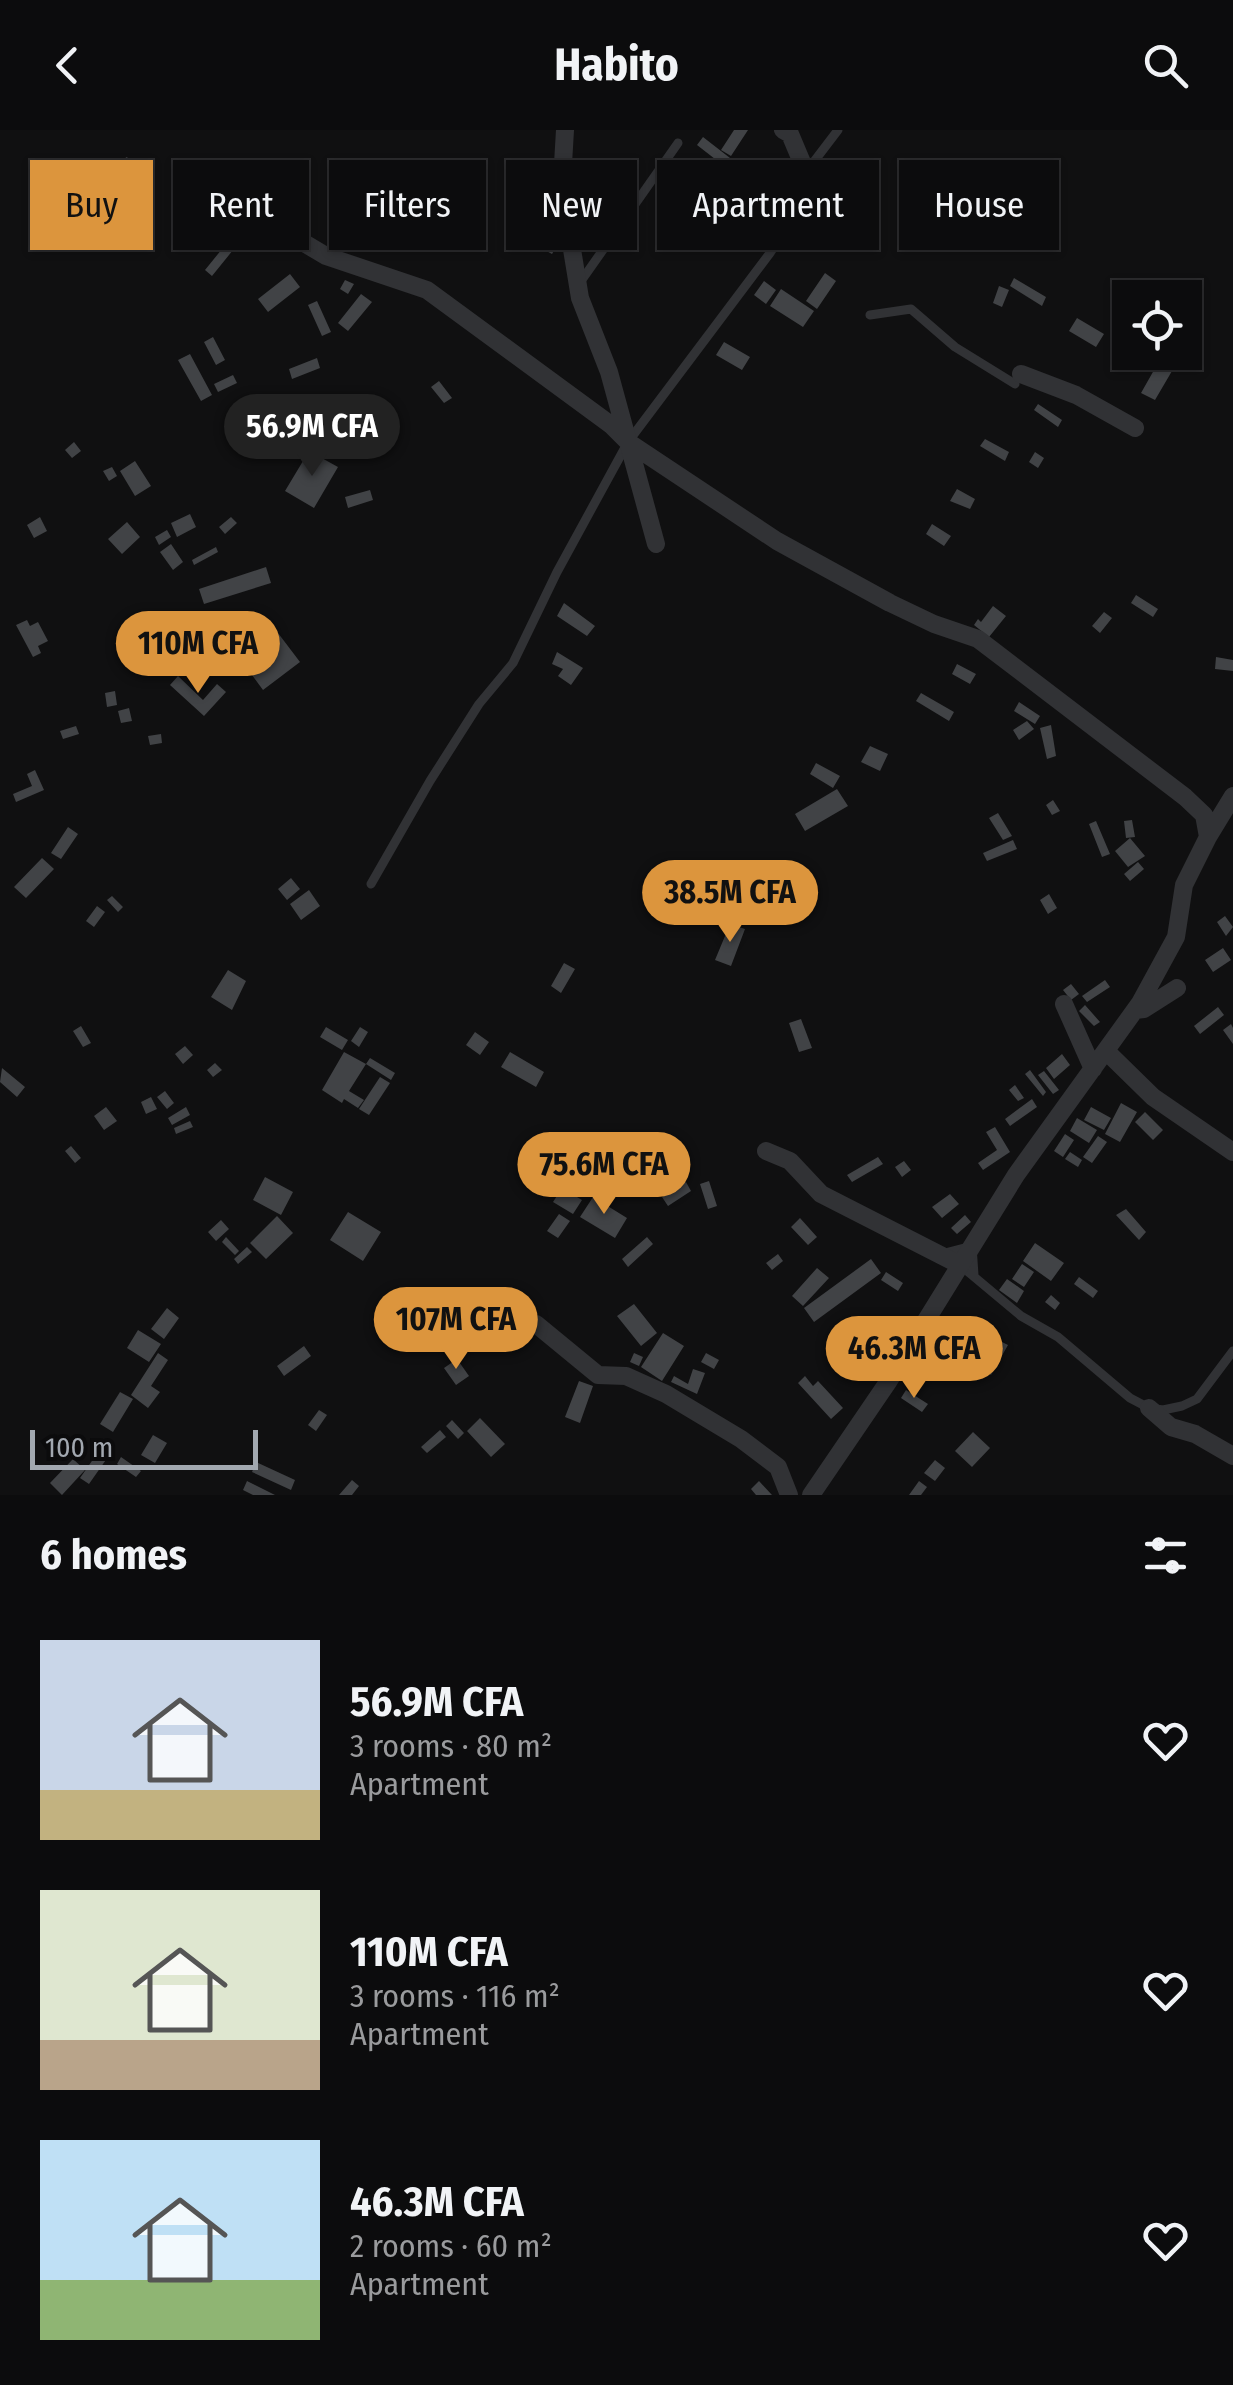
<!DOCTYPE html>
<meta charset="utf-8">
<style>
body{margin:0;font-family:"Fira Sans Condensed",sans-serif;background:#151516;color:#f1f3f6;height:100vh;display:flex;flex-direction:column;font-size:38px;white-space:nowrap}
*{box-sizing:border-box;margin:0}
p{font-size:32px;color:#9a9b9d}
.icon{flex:none;width:55px;height:55px;fill:none;stroke:currentColor;stroke-width:2;stroke-linecap:round;stroke-linejoin:round}
.map{position:relative;height:1365px;overflow:hidden}
.panel{display:flex;flex-direction:column;background:#0c0c0d;flex:1}
.panel>*{flex:none}
.hud{position:absolute;left:30px;top:30px;width:1175px;height:90px;display:flex;gap:20px}
.fabs{position:absolute;left:1112px;top:150px;display:grid;gap:20px}
.fabs a{display:grid;place-items:center;width:90px;height:90px;border-radius:0px;background:#0c0c0d;box-shadow:0 2px 8px #0004,0 0 0 2px #2c2c2e;font-size:50px}
.scale{position:absolute;left:30px;bottom:25px;width:228px;box-sizing:border-box;padding-left:10px;border:5px solid #a2a8b0;border-top:0;font-size:28px;line-height:35px;white-space:nowrap;color:#a2a8b0;-webkit-text-stroke:8px #0b0b0c;paint-order:stroke}
.price{position:absolute;translate:-50% -85px;padding:0 22px;border-radius:35px;background:#dc953d;color:#111;font-size:32px;line-height:65px;filter:drop-shadow(0 2px 5px #0008)}
.price::after{content:'';position:absolute;left:50%;top:60px;width:30px;height:22px;margin-left:-15px;background:inherit;clip-path:polygon(0 0,100% 0,50% 100%)}
.price.selected{background:#222;color:#fff}
ul{padding:0;list-style:none}
li{display:flex;align-items:center;gap:30px;height:250px;padding:0 40px}
li span{display:grid;place-items:center;flex:none;width:280px;height:200px;border-radius:0px;color:#555}
li>.icon{margin-inline-start:auto}
span .icon{width:120px;height:120px;fill:#fffc;stroke-width:1}
li b{font-size:42px}
h2{display:flex;justify-content:space-between;align-items:center;height:120px;padding:0 40px;font-size:42px}
.pill{padding:0 35px;border-radius:0px;background:#0c0c0d;box-shadow:0 2px 8px #0004,0 0 0 2px #2c2c2e;font-size:35px;line-height:90px}
.pill.selected{background:#dc953d;color:#111}
header{display:flex;justify-content:space-between;align-items:center;height:130px;padding:0 40px;background:#0c0c0d;font-size:45px;font-weight:700}
.map>svg:first-child{display:block}
.building{fill:#414346}
.lines{fill:none;stroke-linecap:round;stroke-linejoin:round}
.service{stroke:#313235;stroke-width:9}
.minor{stroke:#313235;stroke-width:18}
</style>
<header><svg class="icon" aria-label="back" viewBox="0 0 24 24"><path d="M15 5l-7 7 7 7"/></svg>Habito<svg class="icon" aria-label="search" viewBox="0 0 24 24"><circle cx="10" cy="10" r="6"/><path d="M15 15l6 6"/></svg></header>
<div class="map">
<svg width="1233" height="1365" viewBox="0 0 1233 1365">
<rect width="100%" height="100%" fill="#101011"/>
<path class="building" d="M734,0H748L731,26L721,20Z
M703,7L730,28L724,36L697,15Z
M127,27L138,44L128,51L117,33Z
M841,42L875,59L865,79L830,62Z
M218,85L228,92L209,120L196,116Z
M93,92L100,100L86,119L76,112Z
M534,95L560,111L552,124L526,110Z
M239,98L246,104L212,146L205,140Z
M825,143L836,151L817,179L806,171Z
M290,144L300,157L268,182L258,169Z
M1014,148L1046,167L1042,176L1010,156Z
M345,150L354,154L348,164L340,159Z
M764,151L776,160L766,174L754,165Z
M999,156L1009,160L1002,177L993,173Z
M781,159L814,181L803,197L770,176Z
M361,164L372,172L348,201L338,193Z
M317,171L331,202L322,206L308,175Z
M1077,188L1104,204L1096,217L1069,201Z
M213,207L225,230L216,235L204,212Z
M724,212L750,227L742,240L716,225Z
M190,224L212,265L201,271L178,230Z
M317,228L320,238L292,249L289,239Z
M1158,233L1172,241L1155,270L1141,263Z
M233,245L237,253L218,262L214,254Z
M439,251L452,268L444,273L431,257Z
M342,274L351,284L330,303L321,292Z
M1038,274L1062,290L1058,297L1034,280Z
M985,309L1009,322L1005,331L980,316Z
M74,312L81,321L72,328L65,320Z
M309,321L338,337L314,378L285,361Z
M1035,322L1044,328L1038,338L1029,332Z
M135,331L151,356L135,366L120,341Z
M112,337L117,346L109,351L103,341Z
M957,359L975,369L970,379L950,371Z
M370,360L373,370L348,378L345,367Z
M190,384L196,397L177,407L171,393Z
M40,387L47,401L34,408L27,395Z
M231,387L237,393L225,404L219,397Z
M127,392L140,407L122,424L108,409Z
M932,394L951,406L944,416L926,404Z
M167,400L171,407L159,415L155,407Z
M171,414L183,432L173,440L160,422Z
M216,417L218,422L194,435L192,430Z
M266,437L271,453L204,474L199,459Z
M1136,465L1158,479L1153,487L1131,473Z
M564,473L595,496L587,506L557,486Z
M993,476L1006,486L989,507L974,495L978,489L981,492Z
M1104,482L1112,488L1100,503L1092,496Z
M27,490L30,496L38,492L48,511L38,516L41,523L33,527L16,495Z
M278,503L300,532L263,560L241,530Z
M178,510L187,520L161,544L152,534Z
M557,522L583,538L571,555L558,546L563,539L552,534Z
M1216,527L1233,530V541L1215,539Z
M957,534L976,544L970,554L952,544Z
M178,546L203,570L217,554L226,562L204,586L170,555Z
M115,561L117,575L107,577L105,563Z
M921,563L954,582L949,591L916,571Z
M1019,572L1040,586L1035,594L1014,581Z
M129,578L132,591L121,593L118,581Z
M1027,591L1034,599L1019,610L1013,600Z
M1051,595L1056,626L1047,629L1040,598Z
M76,596L79,604L63,609L60,601Z
M161,604L162,613L150,615L148,606Z
M870,616L888,624L880,641L861,632Z
M816,633L840,646L833,658L810,644Z
M35,640L44,660L16,672L13,664L32,656L27,644Z
M837,659L848,676L805,701L795,684Z
M1053,670L1060,681L1052,685L1046,675Z
M998,683L1012,706L1003,710L989,688Z
M1132,690L1135,707L1126,708L1124,691Z
M1096,691L1110,724L1102,727L1089,694Z
M68,697L78,704L61,729L51,723Z
M1130,708L1145,726L1128,737L1115,721Z
M1013,710L1017,719L987,731L983,723Z
M42,728L54,739L26,768L14,757Z
M1138,732L1144,739L1130,751L1124,744Z
M291,748L300,759L287,770L278,759Z
M309,760L320,776L301,790L290,774Z
M1049,764L1057,778L1048,784L1040,770Z
M112,766L123,777L118,782L107,770Z
M97,776L105,782L94,797L86,791Z
M1225,786L1233,797L1226,806L1217,792Z
M730,794L745,799L731,836L715,830Z
M1223,818L1231,830L1213,842L1205,830Z
M564,833L575,839L561,863L551,856Z
M228,840L246,851L232,880L211,867Z
M1105,850L1110,857L1087,872L1082,866Z
M1071,854L1079,864L1071,870L1063,860Z
M1085,875L1100,892L1094,896L1079,881Z
M1218,877L1224,885L1200,904L1194,896Z
M801,889L812,918L799,922L789,893Z
M1231,894L1233,898V914L1223,900Z
M81,896L91,913L83,917L73,901Z
M326,897L348,910L342,920L320,907Z
M360,897L368,902L359,917L351,911Z
M475,902L489,912L480,925L466,915Z
M185,916L193,925L183,934L175,924Z
M344,922L366,934L349,961L364,970L358,978L344,969L342,973L322,960Z
M510,922L544,942L536,957L501,937Z
M1062,924L1070,935L1054,949L1046,938Z
M370,928L395,943L391,950L366,934Z
M215,933L222,940L213,947L207,940Z
M2,938L25,957L17,967L0,952Z
M1030,940L1046,962L1043,966L1025,944Z
M1044,941L1059,960L1053,964L1038,945Z
M380,947L390,953L369,985L359,979Z
M1015,955L1024,968L1018,971L1009,960Z
M165,961L174,973L167,979L157,967Z
M151,967L157,979L146,984L141,972Z
M1032,969L1037,977L1010,996L1005,989Z
M1121,973L1137,982L1120,1012L1105,1004Z
M106,977L117,991L104,1000L94,986Z
M186,977L190,985L172,995L168,988Z
M1091,977L1111,988L1104,1000L1084,990Z
M1145,982L1163,1000L1153,1010L1135,992Z
M1077,988L1097,1000L1089,1013L1070,1001Z
M190,991L193,997L176,1004L174,998Z
M995,997L1010,1022L983,1040L978,1033L997,1020L986,1002Z
M1065,1004L1074,1010L1063,1027L1054,1021Z
M1098,1006L1107,1012L1092,1033L1083,1027Z
M71,1016L81,1028L75,1033L65,1021Z
M1070,1022L1082,1030L1078,1037L1065,1029Z
M878,1027L883,1034L852,1052L847,1045Z
M904,1031L911,1040L902,1047L895,1037Z
M265,1047L293,1062L281,1085L253,1070Z
M709,1051L717,1076L708,1079L700,1054Z
M686,1052L691,1061L668,1076L662,1067Z
M562,1058L582,1070L573,1084L553,1072Z
M950,1064L959,1074L942,1088L932,1077Z
M593,1067L627,1088L615,1108L580,1087Z
M1126,1079L1146,1102L1139,1110L1116,1085Z
M348,1082L381,1102L363,1131L330,1110Z
M559,1084L570,1091L558,1108L547,1101Z
M965,1085L971,1092L957,1104L951,1098Z
M277,1086L293,1103L266,1129L250,1113Z
M800,1088L817,1107L808,1115L791,1097Z
M221,1090L229,1099L216,1111L208,1102Z
M226,1107L239,1121L235,1125L222,1112Z
M647,1107L653,1114L628,1137L622,1129Z
M1035,1113L1064,1133L1051,1151L1023,1131Z
M247,1117L252,1122L238,1134L234,1129Z
M778,1124L783,1131L772,1140L766,1133Z
M871,1129L881,1143L814,1192L804,1178Z
M1022,1134L1034,1142L1024,1157L1012,1149Z
M817,1138L829,1148L803,1176L792,1166Z
M886,1142L903,1153L898,1161L881,1150Z
M1079,1147L1098,1161L1093,1168L1074,1154Z
M1007,1149L1024,1161L1017,1173L999,1160Z
M1051,1165L1060,1173L1055,1180L1045,1172Z
M634,1174L657,1203L641,1216L617,1186Z
M167,1178L179,1188L164,1209L151,1199Z
M962,1186L986,1202L981,1209L957,1194Z
M487,1195L507,1214L501,1220L481,1202Z
M955,1196L969,1205L953,1230L939,1221Z
M138,1200L161,1214L149,1232L127,1218Z
M663,1203L684,1216L662,1251L641,1237Z
M864,1203L871,1213L847,1231L839,1222Z
M998,1210L1008,1215L991,1245L981,1240Z
M304,1216L311,1226L284,1246L277,1236Z
M158,1223L168,1230L151,1256L160,1262L148,1278L131,1265Z
M634,1223L643,1227L639,1236L630,1232Z
M706,1223L719,1230L714,1239L701,1232Z
M457,1229L469,1246L456,1255L444,1238Z
M693,1239L705,1243L697,1264L671,1252L674,1246L688,1254Z
M805,1246L813,1256L818,1251L843,1278L831,1289L798,1253Z
M579,1251L593,1256L580,1293L565,1287Z
M906,1260L928,1274L922,1282L901,1268Z
M120,1262L133,1269L113,1302L100,1294Z
M319,1280L327,1285L316,1301L308,1295Z
M480,1288L505,1314L491,1327L467,1301Z
M452,1290L464,1303L458,1309L446,1296Z
M440,1300L446,1307L427,1323L421,1317Z
M973,1302L990,1318L972,1337L955,1321Z
M153,1305L167,1313L155,1333L141,1325Z
M101,1318L110,1324L89,1354L80,1348Z
M121,1327L141,1341L136,1347L117,1334Z
M73,1329L85,1340L62,1365L50,1353Z
M935,1330L945,1338L935,1351L924,1343Z
M256,1332L295,1350L291,1360L252,1342Z
M352,1350L359,1356L352,1365H339Z
M247,1351L275,1365H253L243,1360Z
M759,1351L772,1365H756L751,1359Z
M919,1351L927,1357L921,1365H909Z"/>
<g class="lines">
<path class="service" d="M579,154L678,13
M870,185L911,179L955,217L1015,254
M371,754L430,651L479,574L513,533L557,442L628,312L770,123L793,87L806,42L838,0
M941,1124L972,1116L974,1145
M960,1135L1021,1186L1058,1207L1130,1268L1149,1278L1163,1280L1182,1276L1197,1269L1233,1221"/>
<path class="minor" d="M565,0L563,34L569,101L580,168L609,242L656,414
M783,0L790,4L806,42
M245,78L326,126L427,160L611,295L628,312L777,411L890,473L934,494L978,509L1185,667L1204,685L1208,707
M1021,244L1076,265L1135,298
M1064,874L1093,939
M1135,880L1144,879L1177,858
M1106,921L1153,967L1233,1022
M766,1021L790,1031L821,1064L960,1135
M536,1194L598,1245L626,1246L666,1264L741,1309L778,1337L789,1365
M1149,1278L1171,1297L1195,1304L1233,1326
M811,1365L888,1252L1016,1045L1140,873L1176,807L1184,755L1208,707L1233,666"/>
</g>
</svg>
<div class="fabs">
<a><svg class="icon" aria-label="locate" viewBox="0 0 24 24"><circle cx="12" cy="12" r="6"/><path d="M12 2v4M12 18v4M2 12h4M18 12h4"/></svg></a>
</div>
<div class="scale">100 m</div>
<b class="price selected" style="left:312px;top:349px">56.9M CFA</b>
<b class="price" style="left:198px;top:566px">110M CFA</b>
<b class="price" style="left:730px;top:815px">38.5M CFA</b>
<b class="price" style="left:604px;top:1087px">75.6M CFA</b>
<b class="price" style="left:456px;top:1242px">107M CFA</b>
<b class="price" style="left:914px;top:1271px">46.3M CFA</b>
<div class="hud">
<a class="pill selected">Buy</a>
<a class="pill">Rent</a>
<a class="pill">Filters</a>
<a class="pill">New</a>
<a class="pill">Apartment</a>
<a class="pill">House</a>
</div>
</div>
<section class="panel">
<h2>6 homes<svg class="icon" aria-label="filters" viewBox="0 0 24 24"><path d="M4 7h16M4 17h16"/><circle cx="9" cy="7" r="2"/><circle cx="15" cy="17" r="2"/></svg></h2>
<ul>
<li><span style="background:linear-gradient(#c9d6e8 75%,#c2b280 0)"><svg class="icon" aria-label="home" viewBox="0 0 24 24"><path d="M3 11l9-7 9 7M6 9v11h12V9"/></svg></span><div><b>56.9M CFA</b><p>3 rooms · 80 m²</p><p>Apartment</p></div><svg class="icon" aria-label="heart" viewBox="0 0 24 24"><path d="M12 20l-8-8c-3-5 5-10 8-4 3-6 11-1 8 4z"/></svg></li>
<li><span style="background:linear-gradient(#dfe7d0 75%,#b9a48a 0)"><svg class="icon" aria-label="home" viewBox="0 0 24 24"><path d="M3 11l9-7 9 7M6 9v11h12V9"/></svg></span><div><b>110M CFA</b><p>3 rooms · 116 m²</p><p>Apartment</p></div><svg class="icon" aria-label="heart" viewBox="0 0 24 24"><path d="M12 20l-8-8c-3-5 5-10 8-4 3-6 11-1 8 4z"/></svg></li>
<li><span style="background:linear-gradient(#bfe0f5 70%,#8fb573 0)"><svg class="icon" aria-label="home" viewBox="0 0 24 24"><path d="M3 11l9-7 9 7M6 9v11h12V9"/></svg></span><div><b>46.3M CFA</b><p>2 rooms · 60 m²</p><p>Apartment</p></div><svg class="icon" aria-label="heart" viewBox="0 0 24 24"><path d="M12 20l-8-8c-3-5 5-10 8-4 3-6 11-1 8 4z"/></svg></li>
</ul>
</section>
